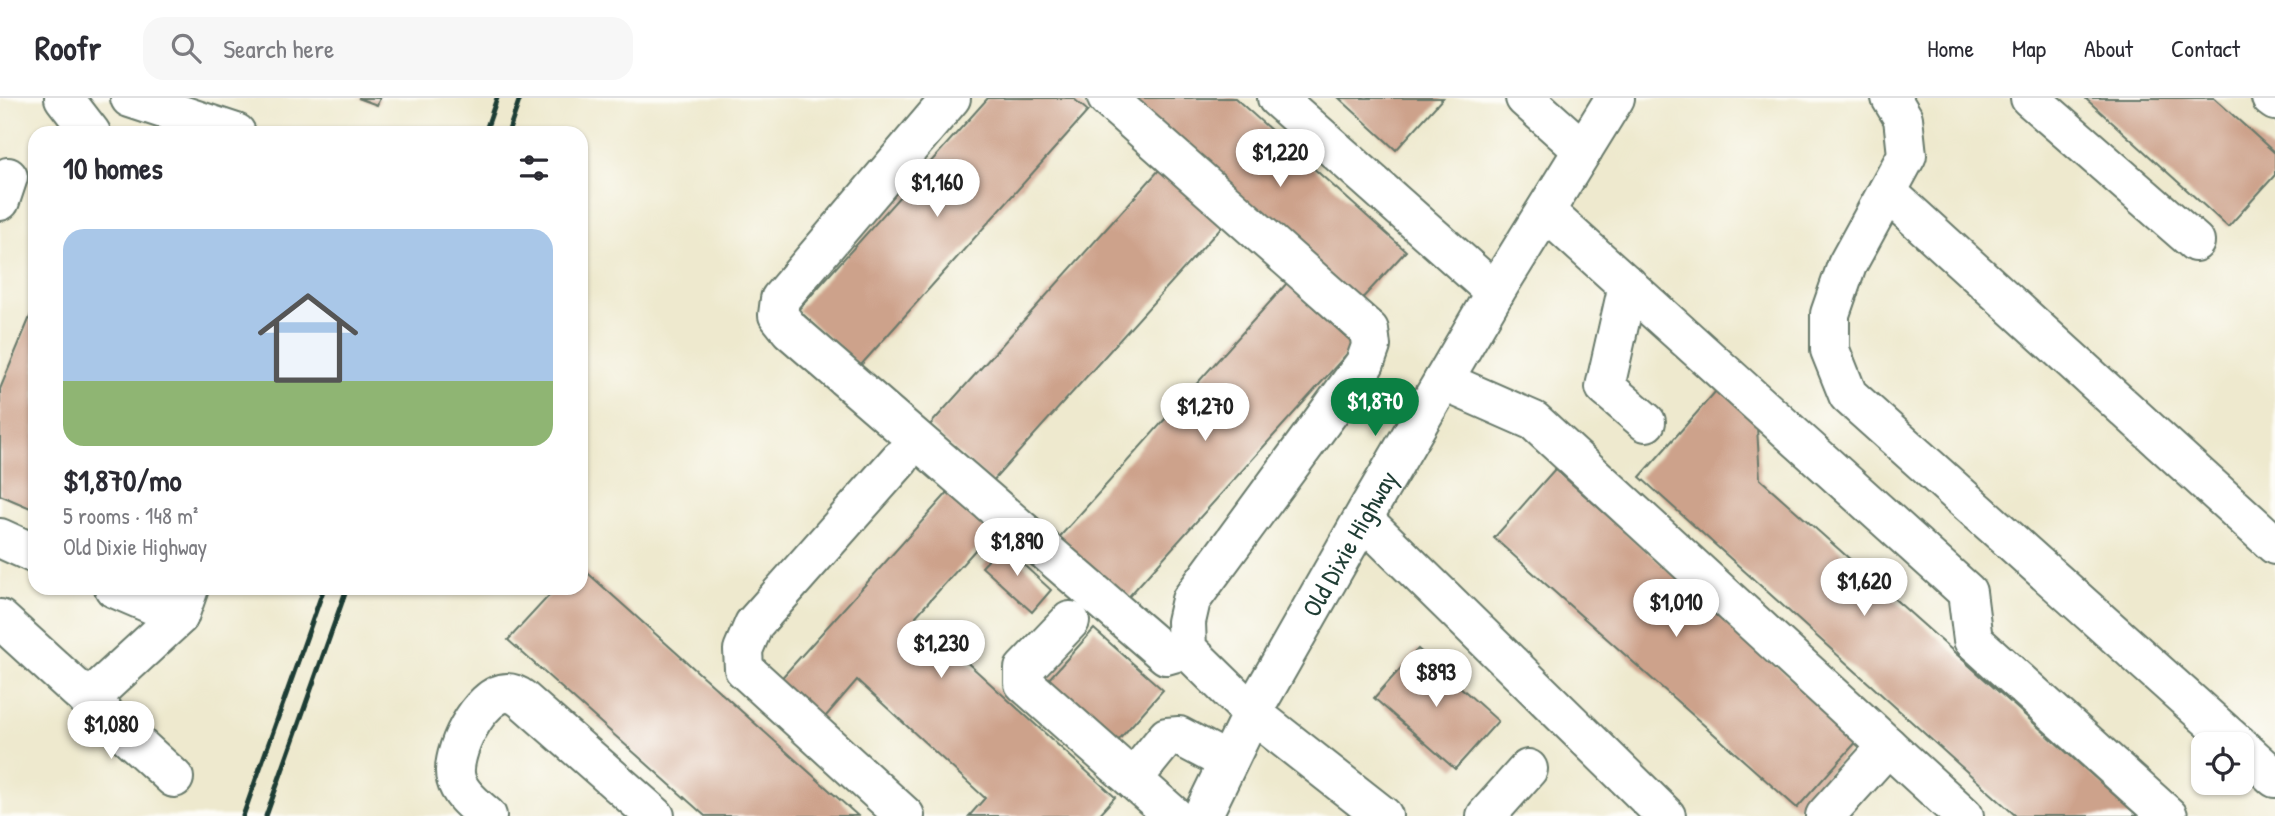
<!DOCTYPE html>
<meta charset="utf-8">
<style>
body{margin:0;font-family:"Patrick Hand",sans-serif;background:#f7f7f7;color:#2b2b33;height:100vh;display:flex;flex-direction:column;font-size:26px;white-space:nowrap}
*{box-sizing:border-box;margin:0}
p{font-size:23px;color:#7c7c81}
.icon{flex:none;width:38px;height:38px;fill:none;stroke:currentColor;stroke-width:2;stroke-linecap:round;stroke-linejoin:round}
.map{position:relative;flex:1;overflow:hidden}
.sheet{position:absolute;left:28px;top:28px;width:560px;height:469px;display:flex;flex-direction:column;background:#fff;border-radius:21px;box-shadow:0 2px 5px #0004}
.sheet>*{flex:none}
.tools{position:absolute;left:2191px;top:634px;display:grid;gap:14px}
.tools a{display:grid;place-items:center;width:63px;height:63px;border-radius:14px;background:#fff;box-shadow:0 2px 5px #0004;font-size:35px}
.price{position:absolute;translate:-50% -60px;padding:0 16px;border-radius:24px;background:#fff;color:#222;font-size:23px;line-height:46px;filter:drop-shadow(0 2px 4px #0008)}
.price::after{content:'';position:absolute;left:50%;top:42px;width:21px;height:16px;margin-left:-10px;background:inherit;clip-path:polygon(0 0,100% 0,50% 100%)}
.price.on{background:#0b8043;color:#fff}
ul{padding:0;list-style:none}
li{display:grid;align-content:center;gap:14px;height:371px;padding:0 35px}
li+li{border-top:2px solid #e1e1e2}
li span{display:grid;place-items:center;height:217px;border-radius:21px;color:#555}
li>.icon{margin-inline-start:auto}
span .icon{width:126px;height:126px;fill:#fffc;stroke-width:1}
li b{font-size:30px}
h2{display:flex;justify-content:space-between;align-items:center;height:84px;padding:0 35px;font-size:30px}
header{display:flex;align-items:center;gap:42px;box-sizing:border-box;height:98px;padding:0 35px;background:#fff;border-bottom:2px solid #e1e1e2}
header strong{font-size:33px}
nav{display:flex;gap:38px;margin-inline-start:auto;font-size:24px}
.search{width:490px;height:63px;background:#f7f7f7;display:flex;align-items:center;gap:18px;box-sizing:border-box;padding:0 24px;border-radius:21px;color:#7c7c81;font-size:26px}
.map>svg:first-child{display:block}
.building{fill:#cda28b}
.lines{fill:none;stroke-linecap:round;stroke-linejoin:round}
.minor-casing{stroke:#67796a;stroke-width:42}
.minor{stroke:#fff;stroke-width:38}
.rail{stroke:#1f3d34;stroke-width:5}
.labels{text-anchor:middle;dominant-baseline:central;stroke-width:5;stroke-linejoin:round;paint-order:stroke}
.street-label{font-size:26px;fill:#1f3d34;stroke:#fdfcf7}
</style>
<header>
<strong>Roofr</strong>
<div class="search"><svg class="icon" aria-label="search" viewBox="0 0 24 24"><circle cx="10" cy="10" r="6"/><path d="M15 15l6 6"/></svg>Search here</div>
<nav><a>Home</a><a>Map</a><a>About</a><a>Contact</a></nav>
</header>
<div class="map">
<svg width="2275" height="718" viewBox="0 0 2275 718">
<rect width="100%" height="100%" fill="#fdfcf7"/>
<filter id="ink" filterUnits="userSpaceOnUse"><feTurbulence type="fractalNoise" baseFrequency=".0143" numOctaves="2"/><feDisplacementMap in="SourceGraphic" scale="14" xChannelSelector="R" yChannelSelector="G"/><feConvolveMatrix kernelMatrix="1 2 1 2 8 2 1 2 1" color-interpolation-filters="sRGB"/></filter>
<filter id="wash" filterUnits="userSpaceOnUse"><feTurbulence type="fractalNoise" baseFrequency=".00686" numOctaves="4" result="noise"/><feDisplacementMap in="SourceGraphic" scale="28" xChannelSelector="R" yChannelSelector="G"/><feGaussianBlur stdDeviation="1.57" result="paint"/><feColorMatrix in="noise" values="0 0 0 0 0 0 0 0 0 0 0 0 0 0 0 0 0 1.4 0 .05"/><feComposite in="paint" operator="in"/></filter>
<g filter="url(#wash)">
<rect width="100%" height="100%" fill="#eee9ce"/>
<g id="blocks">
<path class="building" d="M358,0H380L377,7Z
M988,0H1073L1088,13L860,268L798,212Z
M1128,0H1235L1406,153L1357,206Z
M1339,0H1443L1396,52Z
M2085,0H2214L2275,55V77L2228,129Z
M1160,71L1223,127L991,385L929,328Z
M1287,185L1355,247L1123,505L1055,444Z
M35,207V412L0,397V291Z
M1724,284L1756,312L1760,381L2138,718H2016L1640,379Z
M1555,371L1859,641L1797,710L1494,440Z
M950,392L994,431L916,518L1115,699L1098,718H969L985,700L857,582L820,625L777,585Z
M1002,447L1051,492L1032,514L982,469Z
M581,469L858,718H705L508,542L556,490H581Z
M1094,531L1163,592L1108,654L1039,592Z
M1418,551L1498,623L1455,671L1374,600Z"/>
</g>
</g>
<g filter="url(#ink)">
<use href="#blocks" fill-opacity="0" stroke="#67796a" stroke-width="2"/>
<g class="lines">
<g class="minor-casing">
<g id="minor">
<path d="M64,0L91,35"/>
<path d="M130,0L236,35"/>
<path d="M951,0L780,201L778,217L790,232L1166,557L1187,551"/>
<path d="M1107,0L1369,232L1371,248L1365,265L1191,502L1186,524L1187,551L1252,615L1383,718"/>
<path d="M1277,0L1495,194"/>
<path d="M1525,0L1583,52"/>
<path d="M1891,0L1903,20L1907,57L1847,167L1830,216V252L1848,297L2237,646"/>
<path d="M2030,0L2195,144"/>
<path d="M2271,0L2275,3"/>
<path d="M1887,94L2275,447"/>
<path d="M0,103L8,79"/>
<path d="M1546,114L1967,494L1973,542L2168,718"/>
<path d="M1628,187L1605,289L1646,324"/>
<path d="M1443,283L1534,323L1964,718"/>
<path d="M900,361L754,526L743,552L744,571L905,718"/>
<path d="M1363,421L1666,718"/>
<path d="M0,440L35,456"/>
<path d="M114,490L179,518"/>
<path d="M0,521L174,680"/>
<path d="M1070,523L1024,571V585L1174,718"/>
<path d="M88,602L179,518L189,490"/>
<path d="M2242,650L2275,680"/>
<path d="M1136,684L1137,676L1167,639L1179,638L1228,664"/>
<path d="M487,718C476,708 460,697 456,681C449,657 480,595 507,595C513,595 518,598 522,601L655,718"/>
<path id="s1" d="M1202,718L1252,615L1367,413L1495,194L1615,0"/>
<path d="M1486,718L1528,671"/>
<path d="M1825,718L1888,648"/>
</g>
</g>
<use href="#minor" class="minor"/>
<path class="rail" d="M485,35L497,0
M508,35L520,0
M243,718L324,490
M266,718L347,490"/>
</g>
</g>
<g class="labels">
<g class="street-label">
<text stroke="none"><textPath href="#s1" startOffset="310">Old Dixie Highway</textPath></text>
</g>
</g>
</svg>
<div class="tools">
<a><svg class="icon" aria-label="locate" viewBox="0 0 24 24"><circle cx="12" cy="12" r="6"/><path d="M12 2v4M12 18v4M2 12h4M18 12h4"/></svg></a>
</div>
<b class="price" style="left:1280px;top:91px">$1,220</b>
<b class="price" style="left:937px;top:121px">$1,160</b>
<b class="price on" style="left:1375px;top:340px">$1,870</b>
<b class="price" style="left:1205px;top:345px">$1,270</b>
<b class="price" style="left:1017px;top:480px">$1,890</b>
<b class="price" style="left:1864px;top:520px">$1,620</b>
<b class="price" style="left:1676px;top:541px">$1,010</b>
<b class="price" style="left:941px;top:582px">$1,230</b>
<b class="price" style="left:1436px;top:611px">$893</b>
<b class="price" style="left:111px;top:663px">$1,080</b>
<section class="sheet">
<h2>10 homes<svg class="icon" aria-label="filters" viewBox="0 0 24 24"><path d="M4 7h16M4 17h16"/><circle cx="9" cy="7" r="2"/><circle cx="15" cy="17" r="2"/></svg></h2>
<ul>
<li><span style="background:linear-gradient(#a9c7e8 70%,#8fb573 0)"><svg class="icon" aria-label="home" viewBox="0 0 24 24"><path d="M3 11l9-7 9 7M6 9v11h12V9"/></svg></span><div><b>$1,870/mo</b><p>5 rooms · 148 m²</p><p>Old Dixie Highway</p></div></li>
</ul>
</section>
</div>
